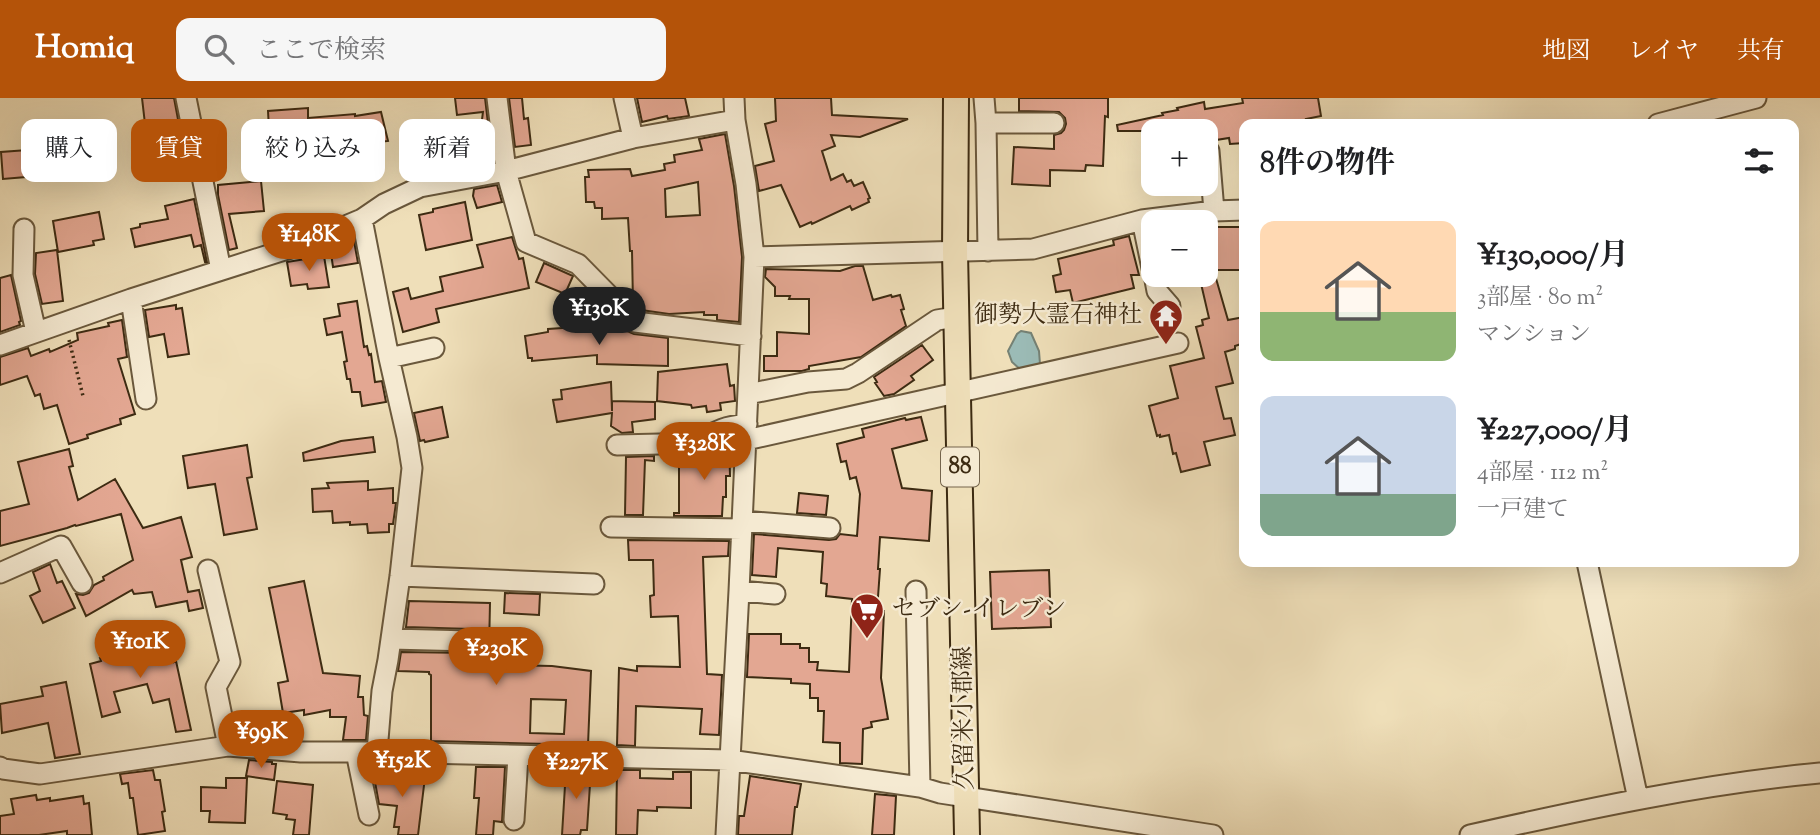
<!DOCTYPE html>
<html lang="ja">
<meta charset="utf-8">
<style>
body{margin:0;font-family:"Sorts Mill Goudy","Noto Serif JP",serif;background:#f6f6f6;color:#202124;height:100vh;display:flex;flex-direction:column;font-size:26px;white-space:nowrap}
*{box-sizing:border-box;margin:0}
p{font-size:23px;color:#757577}
.icon{flex:none;width:38px;height:38px;fill:none;stroke:currentColor;stroke-width:2;stroke-linecap:round;stroke-linejoin:round}
.map{position:relative;flex:1;overflow:hidden}
.details{position:absolute;left:1239px;top:21px;width:560px;height:448px;display:flex;flex-direction:column;background:#fff;border-radius:14px;box-shadow:0 7px 28px #0002}
.details>*{flex:none}
.hud{position:absolute;left:21px;top:21px;width:665px;height:63px;display:flex;gap:14px}
.fabs{position:absolute;left:1141px;top:21px;display:grid;gap:14px}
.fabs a{display:grid;place-items:center;width:77px;height:77px;border-radius:14px;background:#fff;box-shadow:0 7px 28px #0002;font-size:35px}
.price{position:absolute;translate:-50% -60px;padding:0 16px;border-radius:24px;background:#b45309;color:#fff;font-size:23px;line-height:46px;filter:drop-shadow(0 2px 4px #0008)}
.price::after{content:'';position:absolute;left:50%;top:42px;width:21px;height:16px;margin-left:-10px;background:inherit;clip-path:polygon(0 0,100% 0,50% 100%)}
.price.selected{background:#222;color:#fff}
ul{padding:0;list-style:none}
li{display:flex;align-items:center;gap:21px;height:175px;padding:0 21px}
li span{display:grid;place-items:center;flex:none;width:196px;height:140px;border-radius:14px;color:#555}
li>.icon{margin-inline-start:auto}
span .icon{width:84px;height:84px;fill:#fffc;stroke-width:1}
li b{font-size:30px}
h2{display:flex;justify-content:space-between;align-items:center;height:84px;padding:0 21px;font-size:30px}
.chip{padding:0 24px;border-radius:14px;background:#fff;box-shadow:0 7px 28px #0002;font-size:24px;line-height:63px}
.chip.selected{background:#b45309;color:#fff}
header{display:flex;align-items:center;gap:42px;box-sizing:border-box;height:98px;padding:0 35px;background:#b45309;color:#fff}
header strong{font-size:33px}
nav{display:flex;gap:38px;margin-inline-start:auto;font-size:24px}
.search{width:490px;height:63px;background:#f6f6f6;display:flex;align-items:center;gap:18px;box-sizing:border-box;padding:0 24px;border-radius:14px;color:#757577;font-size:26px}
.map>svg:first-child{display:block}
.water{fill:#9bbbb6;stroke:#758174;stroke-width:2}
.building{fill:#e3a792;stroke:#3d2b12;stroke-width:2;fill-rule:evenodd}
.lines{fill:none;stroke-linecap:round;stroke-linejoin:round}
.minor-casing{stroke:#6a583c;stroke-width:23}
.major-casing{stroke:#3d2b12;stroke-width:28}
.path{stroke:#3d2b12;stroke-width:3.5;stroke-dasharray:2 3.5;stroke-linecap:butt}
.minor{stroke:#f5ead2;stroke-width:19}
.major{stroke:#efdfb9;stroke-width:24}
.labels{text-anchor:middle;dominant-baseline:central;stroke-width:5;stroke-linejoin:round;paint-order:stroke}
.shield{fill:#f5ead2;stroke:#74644c;stroke-width:2}
.shield-label{font-size:23px;font-weight:bold;fill:#3d2b12}
.poi-label{font-size:24px;fill:#3d2b12;stroke:#f5ead2;text-anchor:end}
.street-label{font-size:24px;fill:#3d2b12;stroke:#f5ead2}
</style>
<header>
<strong>Homiq</strong>
<div class="search"><svg class="icon" aria-label="search" viewBox="0 0 24 24"><circle cx="10" cy="10" r="6"/><path d="M15 15l6 6"/></svg>ここで検索</div>
<nav><a>地図</a><a>レイヤ</a><a>共有</a></nav>
</header>
<div class="map">
<svg width="1820" height="737" viewBox="0 0 1820 737">
<rect width="100%" height="100%" fill="#efdfb9"/>
<filter id="stains"><feTurbulence type="fractalNoise" baseFrequency=".00286" numOctaves="4"/><feColorMatrix values="0 0 0 0 .2 0 0 0 0 .09 0 0 0 0 .02 0 0 0 .5 -.17"/></filter>
<radialGradient id="worn" r=".72"><stop offset=".6" stop-color="#630" stop-opacity="0"/><stop offset="1" stop-color="#630" stop-opacity=".3"/></radialGradient>
<path class="water" d="M1021,233L1031,235L1039,253L1040,266L1021,272L1012,264L1008,253L1017,236Z"/>
<path class="building" d="M142,0H174L183,48L148,52Z
M455,0H485L491,51L478,52L483,14L457,17Z
M509,0H522L524,21L528,20L531,47L515,49Z
M637,0H685L689,18L668,21L667,18L642,24Z
M775,0H831L832,17L908,21L860,39L831,37L835,48L822,53L831,82L843,76L847,84L851,82L854,88L863,84L870,100L868,101L869,104L852,112L850,108L812,126L811,124L800,129L781,87L759,93L755,68L774,63L765,26L776,23Z
M1019,0H1108V19L1105,18L1103,68L1086,67L1085,73L1050,72V88L1012,86L1014,49L1054,51V37L1061,35L1064,32L1066,26L1065,20L1059,14L1019,13Z
M1242,0H1318L1321,18L1306,21L1307,24L1301,25V26H1244V45L1230,46L1229,40L1216,42V37L1206,40V33H1118L1117,27L1163,17L1162,15L1178,12L1177,10L1204,4L1205,11L1243,5Z
M308,10V20L355,16V18L381,14L388,43L347,48V55L304,59L305,66L271,67L268,13Z
M423,26L430,35L440,29L456,55L437,66L441,73L424,76L401,39Z
M725,36L734,88L742,159L739,224L717,222V217H704V214L669,216L641,212L633,205L632,153H630L628,120L602,121V110H595L594,104H586L585,79H589L588,72L630,71L632,78L665,72L664,66L675,64L674,57L702,52L699,41ZM698,84L700,117L666,119L665,91Z
M41,51L43,71L26,73V79L3,81L1,54Z
M261,83L264,113L229,116L237,150L229,152L218,97V87Z
M497,87L502,104L477,110L473,98L474,91Z
M194,101L207,164H205L201,147L194,149L191,137L135,149L131,131L140,129V126L168,121L165,108Z
M465,104L472,142L426,152L419,117L433,114V111Z
M99,114L104,141L93,143L94,147L58,154L53,123Z
M1206,129H1243L1244,172H1206Z
M1129,138L1139,177H1131L1134,190L1073,205L1070,192L1056,194L1053,178L1061,176L1058,161L1114,147L1113,142Z
M512,139L519,161L523,160L529,190L436,211L439,224L403,234L393,194L408,190L411,201L443,193L440,179L483,169L477,147Z
M354,143L358,165L333,169L330,148Z
M57,152L63,203L42,206L35,176L36,155Z
M324,158L329,189L308,191L307,186L291,188L287,164Z
M544,165L573,178L565,196L536,184Z
M855,168H863L873,202L891,197L892,199L900,197L904,211L901,212L906,228L861,259L809,268V271L802,273H764V258H777V234L809,236V201H789L790,198H775V189L765,179L766,171L840,173Z
M11,177L21,223L19,224L20,227L0,234V180Z
M1199,177H1215L1228,222L1244,219V245L1235,248V251L1225,254L1233,285L1216,289L1224,321L1231,320L1235,337L1204,344L1210,367L1181,374L1176,355L1173,356L1169,337L1160,339V337L1157,338L1149,308L1178,300L1170,268L1204,260L1196,229L1203,227L1202,222L1209,220Z
M357,203L364,249L367,248L369,257L371,256L375,284L382,283L386,304L362,308L360,294H352L350,281H347L344,264L347,263L342,234L327,237L324,221L340,218L338,206Z
M176,207V211L182,210L189,256L168,259L164,236L149,239L145,212Z
M122,222L127,259L118,261L135,316L120,321L121,326L87,337L88,340L69,346L57,307L44,311L40,296L35,298L27,278L0,287V259L28,250L31,258L49,251L50,254L78,242L77,235L109,228L108,225Z
M577,229V233L625,232L634,236L668,240V268L597,266V257L532,263V260H528L525,238L548,234V231Z
M922,247L933,262L911,278L914,282L894,296L884,298L875,285L877,284L874,279Z
M727,266L730,288L734,287L735,303L720,305L721,312L707,314L706,308L692,310L691,307L657,303L658,274Z
M611,284L612,313V303L655,304V321L632,324L633,334L622,335L611,328L612,315L557,324L553,302L562,301L561,292Z
M442,309L448,339L425,344L424,342L420,343L414,315Z
M921,319L927,342L892,351L902,390L932,393L929,443L880,439L878,471H880L877,513H884L881,580L888,621L871,624L872,629L863,631L862,666L840,665V645L823,644L824,613H818V600H810V586L791,585V581L747,579L749,536H781V546H800V550H809V564H818L817,572L849,574L852,501L826,498L827,486L821,485L823,454L778,450L776,479L752,477L754,436L829,442L836,441L840,436L857,438L860,396L856,379L850,381L846,363L841,364L837,346L864,339L862,331L905,320L906,322Z
M373,339L375,354L304,363L303,355L341,343Z
M729,342L730,378H726V399H723L722,418H674V415H679V358L708,356L718,346Z
M247,347L252,379L247,380L257,431L224,437L215,386L188,390L183,358Z
M69,351L73,368L69,369L78,402L115,381L143,430L181,419L192,459L181,462L188,494L199,492L203,510L189,513L187,503L156,509L152,494L134,496L132,492L86,518L76,496L83,497L89,495L94,487L104,482L103,479L133,462L121,416L76,428L75,427L67,430L0,448V413L29,406L18,364Z
M654,358V363L645,362L643,417H625L626,359Z
M368,383V392L393,390V405H396L393,426H389V434L368,435L367,426L350,427V424L333,425L332,413L313,414L312,391L329,390L327,385Z
M799,395L828,398L826,417L797,415Z
M628,442L729,443L728,458L703,459L707,576L722,577L719,637L700,636L702,611L636,608L635,648L617,647L619,570L637,573V568L680,569L678,518L651,519L650,498L654,497L653,462H629Z
M50,466L57,485L62,483L75,510L43,525L30,498L40,493L33,474Z
M1049,472L1051,529L992,531L990,474Z
M304,483L323,575L360,578L358,599H363L364,617L368,618L366,642H343L346,619H330V612L304,617V612L283,615L278,585L288,583L269,490Z
M505,495L540,496L539,517L504,515Z
M409,503L490,505L489,552H492V560L507,561V567L552,568L591,573L588,647L431,643V577L429,576V574L398,573L401,554L470,555L475,554L480,550L482,543L480,537L477,533L471,531L406,529ZM531,601L566,602L564,636L530,635Z
M155,543L160,566L174,562V564L176,563L191,632L176,634L169,601L153,605L147,586L114,594L120,614L102,619L90,566L101,563L100,560L106,559L105,556Z
M66,584L80,656L55,660L48,625L2,635L0,606L43,598L41,589Z
M249,662L272,664V666H276L274,682L246,678Z
M476,669H505L502,724L494,723L493,737H476L479,700H474Z
M566,671H591L587,732H581L580,737H562Z
M153,672L155,682H160L165,713L162,714L165,733L138,737L133,700H130L128,685L122,686L120,676Z
M617,672H640V680L673,681V674H691V710L657,709V713L638,712L637,737H616Z
M373,673L425,679L418,737H398L399,729H394L397,708L379,706Z
M750,678L801,686L797,709H795L792,737H738L739,718H744Z
M226,680H247L245,725L209,724L210,713H201V689L226,690Z
M277,683L313,687L309,737H293L295,722L286,721L287,717L273,715Z
M875,696L896,698L894,737H872Z
M36,697L37,702L50,700V703L83,698L84,706L89,705L92,737H67V733L39,737H0V718L14,716L11,701Z"/>
<g class="lines">
<g class="minor-casing">
<path id="minor" d="M186,0L221,172
M497,0L506,73L526,144L578,166L635,224L751,238
M624,0L633,40
M984,0L986,25
M1658,26L1756,0
M1209,53L1214,113
M362,121L389,260L407,339L412,370L400,478L388,562L382,593L377,654
M1142,122L1153,175
M24,131L23,177L36,234
M988,153L986,25H1054
M754,159L1033,151L1142,122L1214,113L1244,112
M1154,177L1157,193L1170,208
M131,201L146,301
M0,247L131,201L300,147L362,121L384,106L420,89L506,73L633,40L735,22
M389,260L434,250
M748,296L808,284L846,281L858,275L937,222L956,219
M746,342L1178,245
M617,347L703,345C712,331 731,328 747,326
M743,423L830,430
M611,429L742,431
M1587,464L1638,701
M208,472L230,564L216,589L228,648
M0,475L61,448L82,485
M400,478L594,486
M739,493L775,496
M916,493L920,689
M391,541L470,543
M356,654L369,717
M0,669L3,671L40,676L228,648L301,654H377L729,662L920,689L940,695L1213,737
M514,722L518,658
M726,737L739,493L754,159L746,86L735,22L734,0
M1470,737C1586,711 1702,686 1820,675"/>
</g>
<g class="major-casing">
<path id="major" d="M956,0L955,154L967,737"/>
</g>
<path class="path" d="M69,242L83,298"/>
<use href="#minor" class="minor"/>
<use href="#major" class="major"/>
</g>
<defs>
<g id="temple-pin" transform="scale(1.75)"><path d="M0 17L-7.5 6A9.5 9.5 0 1 1 7.5 6Z" fill="#8f2418" stroke="#f5ead2"/><path d="M0-6L5-2H3V0L6.5 2.5H4V6H1.5V3h-3V6H-4V2.5H-6.5L-3 0V-2H-5Z" fill="#fff"/></g>
<g id="supermarket-pin" transform="scale(1.75)"><path d="M0 17L-7.5 6A9.5 9.5 0 1 1 7.5 6Z" fill="#8f2418" stroke="#f5ead2"/><path d="M-6-5.5h2.5l.6 2H6L4.5 2H-2.5L-4.4-4H-6ZM-1.5 3.2a1.3 1.3 0 1 0 .1 0ZM3 3.2a1.3 1.3 0 1 0 .1 0Z" fill="#fff"/></g>
</defs>
<g fill-rule="evenodd">
<use href="#temple-pin" x="1166" y="218"/>
<use href="#supermarket-pin" x="867" y="512"/>
</g>
<g class="labels">
<rect class="shield" x="941" y="349.5" width="38" height="39" rx="5"/>
<g class="shield-label">
<text x="960" y="369">88</text>
</g>
<g class="poi-label">
<text x="1142" y="218">御勢大霊石神社</text>
<text x="892" y="512" text-anchor="start">セブン-イレブン</text>
</g>
<g class="street-label">
<text transform="translate(965 620) rotate(-91)">久留米小郡線</text>
</g>
</g>
<rect width="100%" height="100%" filter="url(#stains)"/>
<rect width="100%" height="100%" fill="url(#worn)"/>
</svg>
<div class="fabs">
<a>+</a>
<a>−</a>
</div>
<b class="price" style="left:309px;top:175px">¥148K</b>
<b class="price selected" style="left:599px;top:249px">¥130K</b>
<b class="price" style="left:704px;top:384px">¥328K</b>
<b class="price" style="left:140px;top:582px">¥101K</b>
<b class="price" style="left:496px;top:589px">¥230K</b>
<b class="price" style="left:261px;top:672px">¥99K</b>
<b class="price" style="left:402px;top:701px">¥152K</b>
<b class="price" style="left:576px;top:703px">¥227K</b>
<div class="hud">
<a class="chip">購入</a>
<a class="chip selected">賃貸</a>
<a class="chip">絞り込み</a>
<a class="chip">新着</a>
</div>
<section class="details">
<h2>8件の物件<svg class="icon" aria-label="filters" viewBox="0 0 24 24"><path d="M4 7h16M4 17h16"/><circle cx="9" cy="7" r="2"/><circle cx="15" cy="17" r="2"/></svg></h2>
<ul>
<li><span style="background:linear-gradient(#ffd9b3 65%,#8fb573 0)"><svg class="icon" aria-label="home" viewBox="0 0 24 24"><path d="M3 11l9-7 9 7M6 9v11h12V9"/></svg></span><div><b>¥130,000/月</b><p>3部屋 · 80 m²</p><p>マンション</p></div></li>
<li><span style="background:linear-gradient(#c9d6e8 70%,#7fa58c 0)"><svg class="icon" aria-label="home" viewBox="0 0 24 24"><path d="M3 11l9-7 9 7M6 9v11h12V9"/></svg></span><div><b>¥227,000/月</b><p>4部屋 · 112 m²</p><p>一戸建て</p></div></li>
</ul>
</section>
</div>
